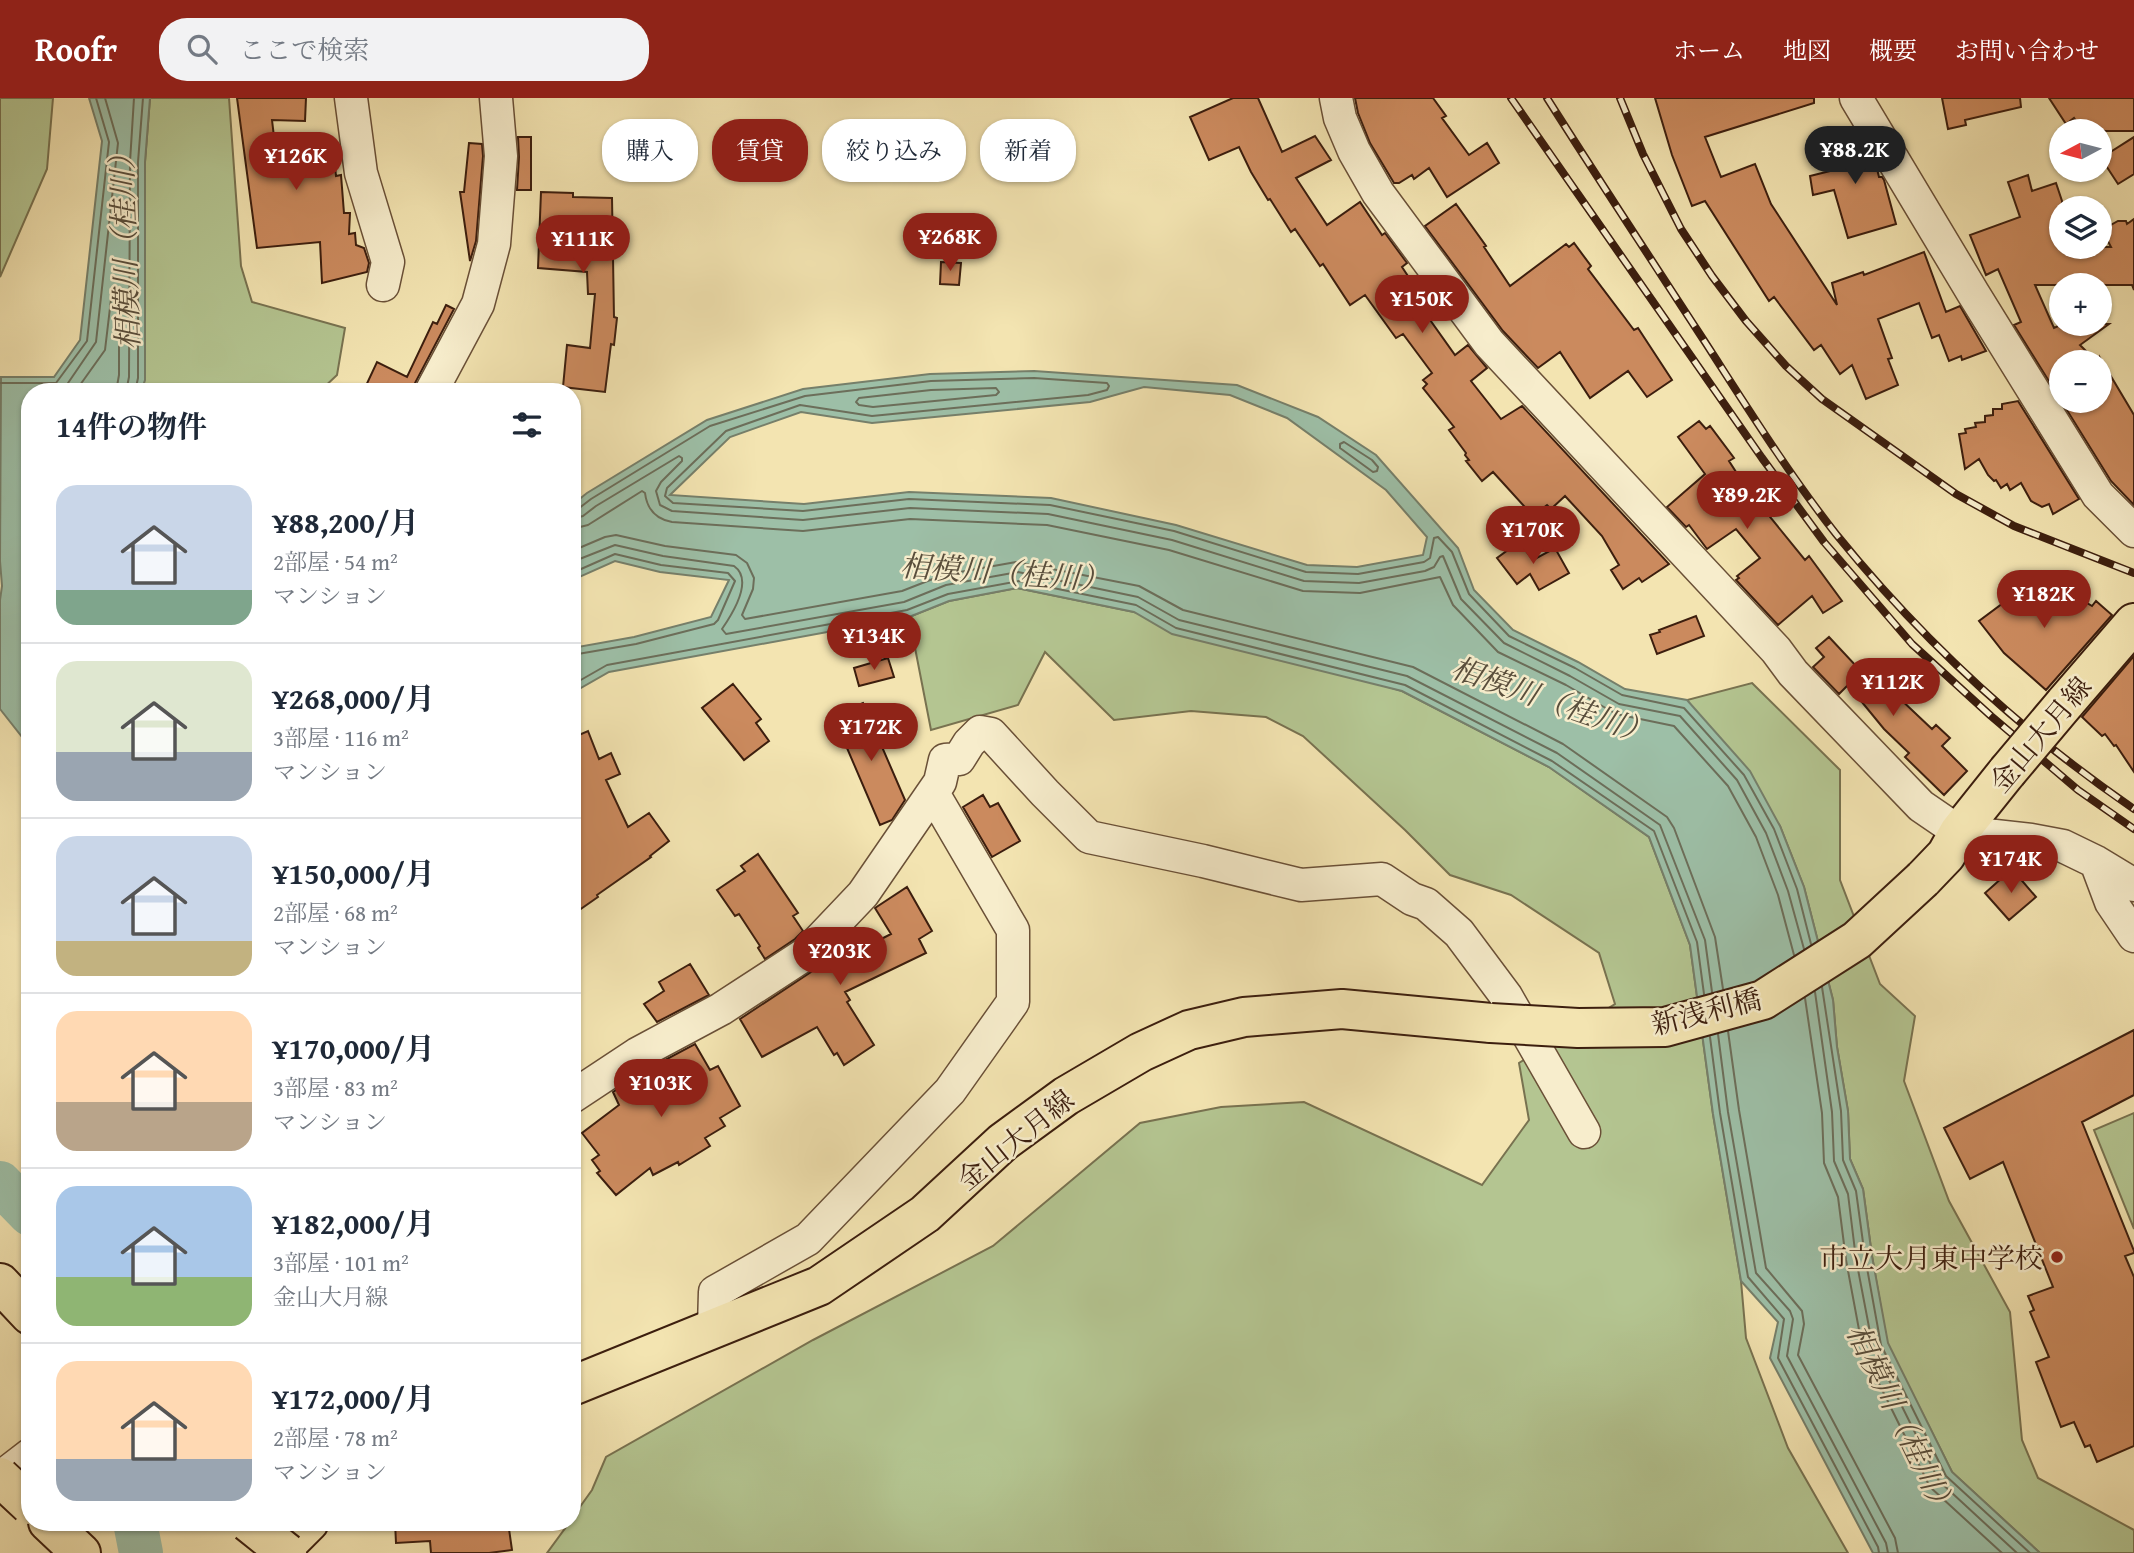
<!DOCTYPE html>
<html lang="ja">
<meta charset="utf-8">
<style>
body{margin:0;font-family:"Gentium Book Plus","Noto Serif JP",serif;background:#f2f2f3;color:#1f2937;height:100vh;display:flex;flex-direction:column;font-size:26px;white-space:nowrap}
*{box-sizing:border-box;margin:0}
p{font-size:23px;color:#747a83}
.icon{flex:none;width:38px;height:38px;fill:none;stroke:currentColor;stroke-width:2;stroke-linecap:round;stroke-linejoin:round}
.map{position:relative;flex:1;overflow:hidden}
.side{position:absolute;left:21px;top:285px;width:560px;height:1148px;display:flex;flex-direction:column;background:#fff;border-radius:28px;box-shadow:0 2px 5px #0004}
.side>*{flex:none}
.guide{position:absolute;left:602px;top:21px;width:665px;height:63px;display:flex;gap:14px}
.needle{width:46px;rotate:263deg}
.controls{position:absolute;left:2049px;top:21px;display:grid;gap:14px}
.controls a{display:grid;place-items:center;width:63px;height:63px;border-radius:50%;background:#fff;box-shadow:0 2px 5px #0004;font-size:35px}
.price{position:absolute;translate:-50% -60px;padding:0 16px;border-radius:24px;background:#8f2418;color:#fff;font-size:23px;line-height:46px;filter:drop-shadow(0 2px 4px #0008)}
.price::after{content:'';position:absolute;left:50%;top:42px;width:21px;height:16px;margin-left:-10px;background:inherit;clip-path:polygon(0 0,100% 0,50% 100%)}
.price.active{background:#222;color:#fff}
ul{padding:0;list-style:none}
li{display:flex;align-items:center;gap:21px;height:175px;padding:0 35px}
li+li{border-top:2px solid #e0e1e3}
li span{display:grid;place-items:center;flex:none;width:196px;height:140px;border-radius:21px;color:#555}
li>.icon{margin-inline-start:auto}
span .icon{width:84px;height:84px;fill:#fffc;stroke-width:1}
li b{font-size:30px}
h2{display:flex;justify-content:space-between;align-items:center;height:84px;padding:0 35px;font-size:30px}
.tag{padding:0 24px;border-radius:28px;background:#fff;box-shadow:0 2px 5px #0004;font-size:24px;line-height:63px}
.tag.active{background:#8f2418;color:#fff}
header{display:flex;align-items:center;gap:42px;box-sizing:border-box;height:98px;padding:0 35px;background:#8f2418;color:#fff}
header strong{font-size:33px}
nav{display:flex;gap:38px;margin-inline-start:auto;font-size:24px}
.search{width:490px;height:63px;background:#f2f2f3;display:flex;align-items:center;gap:18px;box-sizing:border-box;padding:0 24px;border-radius:28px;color:#747a83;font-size:26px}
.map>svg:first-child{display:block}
.green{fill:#b4c591;stroke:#787250;stroke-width:2}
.water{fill:#9dbfa7;stroke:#767f6a;stroke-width:2;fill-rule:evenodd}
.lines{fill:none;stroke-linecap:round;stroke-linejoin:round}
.shore{stroke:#6c6e5a;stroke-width:2}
.river{stroke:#9dbfa7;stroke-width:44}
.building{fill:#cb8a5e;stroke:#3c1e0e;stroke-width:2}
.minor-casing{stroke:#6a5037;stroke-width:35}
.major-casing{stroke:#3c1e0e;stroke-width:42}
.highway-casing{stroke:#3c1e0e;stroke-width:42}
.minor{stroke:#f7edcc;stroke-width:32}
.major{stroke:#f3e4b1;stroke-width:38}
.highway{stroke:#f3e4b1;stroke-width:38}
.rail-casing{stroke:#3c1e0e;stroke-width:8}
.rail{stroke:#f7edcc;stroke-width:5;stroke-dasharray:16;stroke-linecap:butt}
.major-bridge-casing{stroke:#3c1e0e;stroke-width:42;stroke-linecap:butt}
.highway-bridge-casing{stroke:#3c1e0e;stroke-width:42;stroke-linecap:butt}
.major-bridge{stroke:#f3e4b1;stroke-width:38}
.highway-bridge{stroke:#f3e4b1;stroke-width:38}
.poi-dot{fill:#8f2418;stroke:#f7edcc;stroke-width:2.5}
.labels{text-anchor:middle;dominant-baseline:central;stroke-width:5;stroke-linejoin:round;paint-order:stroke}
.street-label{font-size:28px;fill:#3c1e0e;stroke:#f7edcc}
.poi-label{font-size:28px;fill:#3c1e0e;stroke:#f7edcc;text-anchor:end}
.water-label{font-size:30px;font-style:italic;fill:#594e3c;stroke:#f7edcc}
</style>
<header>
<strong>Roofr</strong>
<div class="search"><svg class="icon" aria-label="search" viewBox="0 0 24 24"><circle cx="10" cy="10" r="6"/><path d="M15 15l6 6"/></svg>ここで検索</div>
<nav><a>ホーム</a><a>地図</a><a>概要</a><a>お問い合わせ</a></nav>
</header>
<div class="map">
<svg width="2134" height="1455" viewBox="0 0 2134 1455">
<rect width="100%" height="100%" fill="#f3e4b1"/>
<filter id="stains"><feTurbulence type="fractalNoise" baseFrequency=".00286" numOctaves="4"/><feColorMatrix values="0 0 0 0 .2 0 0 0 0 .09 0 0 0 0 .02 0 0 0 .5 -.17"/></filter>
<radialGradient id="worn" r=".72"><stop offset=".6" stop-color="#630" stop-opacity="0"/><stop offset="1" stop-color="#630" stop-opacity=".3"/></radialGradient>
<path class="green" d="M0,0H53L47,71L0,179Z
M150,0H229L241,168L252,204L345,230L337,277L319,294H144L145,64Z
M1017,490L1134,514L1402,593L1549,669L1649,739L1690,847L1713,1016L1741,1183L1746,1240L1788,1350L1848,1455H547L569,1425L572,1424V1420L592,1392L606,1359L813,1242L993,1148L1140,1025L1221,1009L1304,1004L1482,1087L1529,1022L1519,965L1615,906L1599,855L1511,797L1450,777L1405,732L1303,638L1266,619L1191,613L1114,622L1045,554L1018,607L931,632L909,519L949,503Z
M1752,585L1840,672V782L1880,886L1915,918L1904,983L1949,1103L2010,1214L2022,1342L2038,1380L2134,1432V1455H2040L1952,1374L1887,1245L1872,1158L1863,1091L1850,1061L1848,1013L1837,949L1833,902L1804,789L1780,728L1687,602Z
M2134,1015V1131L2094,1032Z"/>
<path class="water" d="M89,0H150L145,64V282L141,294H30V649L0,611V502L2,488L0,463L1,279H54L80,242L102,43Z
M1034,273L1237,287L1318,319L1376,357L1458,450L1474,492L1513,532L1578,564L1625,591L1687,602L1750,673L1780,728L1804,789L1833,902L1837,949L1848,1013L1850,1061L1863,1091L1872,1158L1888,1245L1952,1374L2040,1455H1873L1770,1260L1778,1224L1741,1183L1713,1016L1690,847L1649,739L1549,669L1402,593L1172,536L1134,514L1017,490L949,503L909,519L609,574L572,595V550L634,539L711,519L729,482L660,474L615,463L579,479L572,484V407L587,395L707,322L803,291L930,276ZM1144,289L1230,297L1287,320L1386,392L1427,439L1423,457L1357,469L1307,467L1176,427L1051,400L909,394L804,406L670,397L730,339L801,314L872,325L1090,304Z"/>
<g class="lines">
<path class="shore" d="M0,285H56L87,243L109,44L96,0
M996,290L999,294L996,297L873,309L859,307L856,304L859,300L931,292Z
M58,294L66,288L96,244L118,45L105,0
M75,294L105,252L112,193L116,190L119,194V277L116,294
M126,294L129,279L130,64L134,0
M135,294L138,280V64L143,0
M1344,344L1372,362L1378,369L1377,373L1373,374L1340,350V346Z
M572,412L578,411L591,401L710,328L805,298L931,283L1034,280L1107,285L1109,288L1107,292L1088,297L872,318L800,307L726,333L667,390L665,398L673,405L803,413L909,401L1050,407L1174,433L1306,474L1358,476L1424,464L1430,460L1434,440L1438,439L1452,454L1469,496L1509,538L1575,570L1622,597L1684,610L1744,677L1774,731L1797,791L1811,846
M572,421L583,418L596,408L679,358L682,360V363L661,384L656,393L660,407L672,413L803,422L910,410L1048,416L1172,442L1304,483L1359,485L1425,473L1434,469L1440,459L1443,458L1461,501L1504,545L1570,578L1619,606L1680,618L1737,682L1766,735L1788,793L1804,851
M572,431L588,427L642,393L645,395C647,411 655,421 672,424L803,433L910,421L1047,427L1169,452L1303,493L1360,495L1440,479L1453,507L1498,554L1566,587L1616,616L1674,628L1728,688L1756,739L1778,797L1794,857
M572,453L605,439L616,437L665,448L736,457L747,465L754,480L753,491L742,517L745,521L902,493L943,477L1016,464L1139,488L1183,512L1413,569L1563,646L1667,719L1674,730L1715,839L1723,891
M572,464L615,447L663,458L734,468C754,482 733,515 722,531L726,536L904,504L946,487L1018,474L1138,499L1179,522L1407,578L1557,655L1660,727L1705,842L1712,894
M572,475L615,456L661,467L728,475L735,483L718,522L714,526L636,546L572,557
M572,587L607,567L907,512L948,496L1019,483L1136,507L1176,530L1405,587L1552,663L1654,733L1697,844L1704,896
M1822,889L1841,1013L1843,1062L1856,1093L1865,1159L1881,1247L1946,1378L2030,1455
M1815,894L1832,1014L1834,1063L1848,1096L1856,1161L1873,1250L1939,1383L2017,1455
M1805,900L1822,1015L1824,1065L1838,1099L1846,1162L1863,1253L1930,1389L2002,1455
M1728,933L1739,1012L1766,1170L1802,1213L1804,1226L1798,1257L1895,1440L1898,1455
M1718,936L1728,1014L1756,1175L1790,1213L1793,1221L1787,1258L1886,1445L1888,1455
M1710,939L1720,1015L1748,1179L1784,1221L1778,1260L1878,1449L1879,1455"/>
<path class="river" d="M0,1085L30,1116
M135,1424L141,1455"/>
</g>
<path class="building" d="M237,0H306L305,23L272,22L277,64L334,59L336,78L341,77L344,115H350L349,136L355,135L356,147L364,150L369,165L367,174L322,185L320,144L257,150Z
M1233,0H1258L1282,54L1315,38L1331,62L1296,80L1327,127L1360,104L1382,137L1385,135L1407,165L1402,169L1433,216L1428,219L1455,257L1468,247L1487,270L1471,283L1501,321L1522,308L1669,466L1642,484L1639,480L1623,491L1611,472L1619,467L1602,438L1565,398L1551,411L1547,407L1533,418L1493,374L1482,383L1466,363L1469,362L1465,357L1466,355L1449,332L1454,329L1423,290L1427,286L1423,282L1432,275L1403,236L1396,240L1365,197L1350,207L1323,166L1320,168L1295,131L1291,134L1270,101L1268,102L1251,74L1239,49L1209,62L1190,19Z
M1355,0H1433L1446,18L1442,20L1469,57L1487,45L1499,65L1447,99L1429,70L1414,81L1412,77L1399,85H1394L1370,45L1358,15Z
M1655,0H1814V5L1705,39L1721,79L1755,66L1771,106L1837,207L1832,185L1863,174L1864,177L1924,154L1946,214L1960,208L1986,253L1962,262L1961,258L1949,263L1939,237L1932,240L1919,205L1878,221L1892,260L1888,261L1898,287L1866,301L1852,267L1840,276L1821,247L1814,252L1774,199L1769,203L1705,103L1692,108L1672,57Z
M1942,0H2020L2021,9L1965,22L1966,27L1948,31Z
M2049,0H2134V33H2083L2074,20L2066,26Z
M1853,31L1877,71L1879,79H1882L1884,82L1896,126L1848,140L1834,92L1813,97L1810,78L1834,72L1829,61L1832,60L1825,40Z
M518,39H531V92H517L519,59Z
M2134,39V76L2118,86L2101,60Z
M469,45L482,46L483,58L476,143L470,163L460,94H464Z
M2028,77L2032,93L2056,85L2062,103V153L2070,149H2111L2102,132L2118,123H2126L2127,126L2134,121V192L2132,187H2035L2054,230L2063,226H2109L2080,247L2097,264H2062V303H2100V260L2134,317V407L2111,383L2014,227L2021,224L1998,171L1986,177L1970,137L2020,119L2008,84Z
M541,94L573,95V99L612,100L614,219L617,220L614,247L611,246L605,294L563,289L567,247L590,250L595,196H588L587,174L538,170Z
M1456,106L1486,148L1484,149L1510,188L1566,146L1569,149L1574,145L1591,168L1588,171L1634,232L1638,230L1672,282L1647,299L1628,273L1590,300L1560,254L1538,270L1503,233L1425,128Z
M941,164L961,165L959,187L940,186Z
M446,207L454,211L415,285L413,294H363L377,264L407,279L433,224L437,226Z
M2018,303L2079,401L2053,416L2049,406L2042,409L2031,403L2021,385L2010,392L2007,386L2001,390L1996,382L1994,383L1988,377L1979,361L1965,371L1959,336L1966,335L1965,331L1976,329L1975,325L1985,324V318L1993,317V311H2002V306Z
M1699,323L1706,331L1710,328L1734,360L1729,363L1760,411L1762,409L1805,462L1809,458L1842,503L1823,515L1812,498L1778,527L1736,482L1739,480L1737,478L1760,460L1736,431L1707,451L1689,427L1686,429L1667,409L1705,376L1678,339Z
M1519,444L1533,462L1555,450L1569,475L1539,492L1530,476L1517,486L1497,460Z
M2038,479L2048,498L2058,490L2062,498L2067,495L2076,507L2080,502L2085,507L2087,505L2092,508L2096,503L2112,517L2046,592L2004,555L1979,523Z
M1696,518L1704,538L1657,556L1650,537L1660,534L1659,532Z
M1829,539L1870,583L1876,578L1932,631L1936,627L1950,640L1942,648L1967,673L1944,697L1905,659L1909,655L1884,631L1848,587L1839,596L1813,569L1824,559L1816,550Z
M2134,558V674L2116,647L2114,648L2105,636L2102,638L2082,619Z
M888,560L894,579L859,588L854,570Z
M733,586L761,621L756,625L769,643L744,662L702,610Z
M863,605L905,702L892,722L880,727L835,622L841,619L839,615Z
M588,633L599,661L611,655L620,676L606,682L628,729L649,715L669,743L650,758L651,759L597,797L598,799L572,817V640Z
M983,697L990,709L998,705L1020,743L992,759L963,709Z
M758,756L798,815L793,818L803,833L795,841L765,861L758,850L760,848L739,816L735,818L717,792L745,773L741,768Z
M2012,771L2036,799L2009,822L1985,795Z
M907,789L932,833L919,841L926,855L845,894L850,902L847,904L874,947L844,967L837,955L834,957L817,929L762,959L740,921L817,870L849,838L858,853L891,836L875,810Z
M690,866L709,897L657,924L644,906L664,893L659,884Z
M2134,932V997L2082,1024L2134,1153V1155L2125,1158L2134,1179V1348L2097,1364L2090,1347L2085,1349L2074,1324L2061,1329L2036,1264L2049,1259L2030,1214L2034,1212L2028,1198L2053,1189L2003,1064L1970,1081L1944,1030Z
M695,946L710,972L718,968L740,1008L720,1020L725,1028L705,1040L710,1048L679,1067L678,1064L653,1077L650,1070L616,1097L597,1075L600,1073L592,1062L599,1057L582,1035L619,1007L613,994L646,972Z
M395,1424H508L512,1452L489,1455H431L430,1443L396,1445Z"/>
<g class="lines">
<g class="minor-casing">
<path id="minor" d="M351,0L361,75L388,164L383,187
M1336,0L1340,20L1354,53L1378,95L1489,245L1776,552L1793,575L1921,708L1959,734L2031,742L2063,748L2096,764L2134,787
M1856,0L1973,195L2098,397L2134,433
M431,294L478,206L494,146L501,58L496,0
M2096,764L2111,804L2134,838
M572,999L637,956L721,911L807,855L863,796L940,684L945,662L959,661L969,645L980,634L991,636L1045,695L1089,739L1203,763L1301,787L1382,781L1412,801L1426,806L1459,835L1506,898L1584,1034
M714,1229L715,1194L808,1141L950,993L1013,904V832L933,695
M0,1380L30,1357"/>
</g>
<g class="major-casing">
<path id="major" d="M2065,605L2134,525
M1923,781L1946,757L1959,734L2007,674
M572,1288L819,1188L925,1116L1003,1044L1066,998L1141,954L1189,932L1244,919L1342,911L1491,925
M278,1455L309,1424"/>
</g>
<g class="highway-casing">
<path id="highway" d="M0,1185L30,1217
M48,1424L81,1455"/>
</g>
<use href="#minor" class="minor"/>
<use href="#major" class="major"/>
<use href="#highway" class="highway"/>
<g class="rail-casing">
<path id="rail" d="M1511,0L1762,360L1824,444L1912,546L1991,618L2078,692L2134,731
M1547,0C1599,82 1652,163 1705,244C1747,309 1788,375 1836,436C1921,541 2023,635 2134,711
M1620,0L1643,56L1681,131L1712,178L1746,223L1786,268L1822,301L1956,396L2014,428L2134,475"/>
</g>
<use href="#rail" class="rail"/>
<g class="major-bridge-casing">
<path id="major-bridge" d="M2007,674L2065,605
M1491,925L1578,930L1665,929L1763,902L1857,842L1923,781"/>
</g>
<g class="highway-bridge-casing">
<path id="highway-bridge" d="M0,1379L30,1407
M248,1424L287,1455"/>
</g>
<use href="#major-bridge" class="major-bridge"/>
<use href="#highway-bridge" class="highway-bridge"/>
</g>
<circle class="poi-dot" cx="2057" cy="1159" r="7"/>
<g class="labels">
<g class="street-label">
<text transform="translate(2040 636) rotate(-50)">金山大月線</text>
<text transform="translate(1706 913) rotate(-14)">新浅利橋</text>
<text transform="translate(1015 1041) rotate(-39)">金山大月線</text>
</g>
<g class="poi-label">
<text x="2043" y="1159">市立大月東中学校</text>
</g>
<g class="water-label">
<text transform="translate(124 147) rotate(-92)">相模川（桂川）</text>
<text transform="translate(1005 474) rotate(4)">相模川（桂川）</text>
<text transform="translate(1552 602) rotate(19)">相模川（桂川）</text>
<text transform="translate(1902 1322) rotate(64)">相模川（桂川）</text>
</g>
</g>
<rect width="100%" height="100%" filter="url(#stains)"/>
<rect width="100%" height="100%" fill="url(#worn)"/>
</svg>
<div class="controls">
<a><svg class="needle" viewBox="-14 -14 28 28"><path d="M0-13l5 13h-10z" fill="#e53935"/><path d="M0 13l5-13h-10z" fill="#747a83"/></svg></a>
<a><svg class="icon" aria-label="layers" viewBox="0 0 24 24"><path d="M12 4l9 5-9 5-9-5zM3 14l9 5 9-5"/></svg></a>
<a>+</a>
<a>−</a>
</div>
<b class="price active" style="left:1855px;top:88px">¥88.2K</b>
<b class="price" style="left:296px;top:94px">¥126K</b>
<b class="price" style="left:950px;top:175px">¥268K</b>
<b class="price" style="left:583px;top:177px">¥111K</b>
<b class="price" style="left:1422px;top:237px">¥150K</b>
<b class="price" style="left:1747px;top:433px">¥89.2K</b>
<b class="price" style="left:1533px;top:468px">¥170K</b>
<b class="price" style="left:2044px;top:532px">¥182K</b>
<b class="price" style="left:874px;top:574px">¥134K</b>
<b class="price" style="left:1893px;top:620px">¥112K</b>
<b class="price" style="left:871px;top:665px">¥172K</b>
<b class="price" style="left:2011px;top:797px">¥174K</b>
<b class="price" style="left:840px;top:889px">¥203K</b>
<b class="price" style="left:661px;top:1021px">¥103K</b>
<div class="guide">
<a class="tag">購入</a>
<a class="tag active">賃貸</a>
<a class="tag">絞り込み</a>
<a class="tag">新着</a>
</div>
<section class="side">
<h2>14件の物件<svg class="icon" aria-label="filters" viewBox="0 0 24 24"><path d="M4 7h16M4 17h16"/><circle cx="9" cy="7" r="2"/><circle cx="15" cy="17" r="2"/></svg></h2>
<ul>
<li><span style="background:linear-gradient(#c9d6e8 75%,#7fa58c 0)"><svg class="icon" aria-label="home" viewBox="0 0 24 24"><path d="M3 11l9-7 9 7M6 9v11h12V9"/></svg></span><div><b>¥88,200/月</b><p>2部屋 · 54 m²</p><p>マンション</p></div></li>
<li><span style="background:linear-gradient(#dfe7d0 65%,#9aa5b1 0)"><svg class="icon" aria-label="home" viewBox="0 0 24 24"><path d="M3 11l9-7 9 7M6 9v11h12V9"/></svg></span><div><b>¥268,000/月</b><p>3部屋 · 116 m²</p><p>マンション</p></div></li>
<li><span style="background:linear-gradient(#c9d6e8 75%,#c2b280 0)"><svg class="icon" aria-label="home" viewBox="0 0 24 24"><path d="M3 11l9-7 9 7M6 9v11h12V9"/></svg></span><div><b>¥150,000/月</b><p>2部屋 · 68 m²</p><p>マンション</p></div></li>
<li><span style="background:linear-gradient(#ffd9b3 65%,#b9a48a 0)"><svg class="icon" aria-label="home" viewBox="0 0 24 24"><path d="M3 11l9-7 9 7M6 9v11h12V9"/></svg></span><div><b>¥170,000/月</b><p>3部屋 · 83 m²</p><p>マンション</p></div></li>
<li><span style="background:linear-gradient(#a9c7e8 65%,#8fb573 0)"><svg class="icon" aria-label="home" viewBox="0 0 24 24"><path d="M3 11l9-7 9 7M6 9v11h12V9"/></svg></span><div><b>¥182,000/月</b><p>3部屋 · 101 m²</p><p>金山大月線</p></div></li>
<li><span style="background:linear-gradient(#ffd9b3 70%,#9aa5b1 0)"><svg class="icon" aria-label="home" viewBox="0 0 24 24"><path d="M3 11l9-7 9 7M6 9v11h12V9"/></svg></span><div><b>¥172,000/月</b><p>2部屋 · 78 m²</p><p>マンション</p></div></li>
</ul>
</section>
</div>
